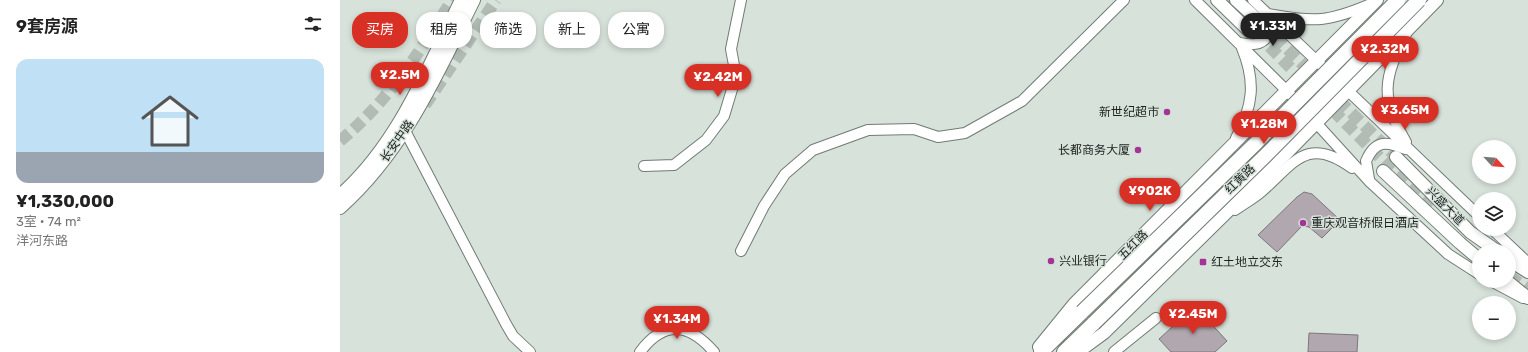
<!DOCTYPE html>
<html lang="zh">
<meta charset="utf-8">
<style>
body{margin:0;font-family:Rubik,"Noto Sans SC",sans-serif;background:#f2f2f2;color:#222;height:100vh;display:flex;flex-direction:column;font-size:15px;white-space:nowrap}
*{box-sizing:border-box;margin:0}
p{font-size:13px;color:#767676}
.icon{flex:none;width:22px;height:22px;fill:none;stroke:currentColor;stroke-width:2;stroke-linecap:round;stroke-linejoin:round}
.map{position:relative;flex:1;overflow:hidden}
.panel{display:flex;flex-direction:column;background:#fff;width:340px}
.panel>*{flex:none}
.guide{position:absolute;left:12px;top:12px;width:380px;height:36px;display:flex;gap:8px}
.needle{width:26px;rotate:116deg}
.tools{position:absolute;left:1132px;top:140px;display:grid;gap:8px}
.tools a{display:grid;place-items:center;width:44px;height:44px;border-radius:50%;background:#fff;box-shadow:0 2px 6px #0003;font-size:20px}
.price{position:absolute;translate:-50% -34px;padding:0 9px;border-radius:14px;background:#d93025;color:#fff;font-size:13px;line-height:26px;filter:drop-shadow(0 1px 2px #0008)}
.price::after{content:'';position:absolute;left:50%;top:24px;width:12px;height:9px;margin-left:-6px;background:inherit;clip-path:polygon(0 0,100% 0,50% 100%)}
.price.selected{background:#222;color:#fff}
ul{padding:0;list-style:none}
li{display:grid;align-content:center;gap:8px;height:212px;padding:0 16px}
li+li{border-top:1px solid #e0e0e0}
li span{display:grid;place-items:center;height:124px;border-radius:12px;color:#555}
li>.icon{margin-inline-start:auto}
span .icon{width:72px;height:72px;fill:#fffc;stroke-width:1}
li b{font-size:17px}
h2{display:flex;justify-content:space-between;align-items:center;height:48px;padding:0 16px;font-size:17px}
.pill{padding:0 14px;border-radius:16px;background:#fff;box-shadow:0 2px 6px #0003;font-size:14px;line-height:36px}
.pill.selected{background:#d93025;color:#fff}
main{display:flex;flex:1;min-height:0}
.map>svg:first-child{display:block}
.building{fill:#b1a7af;stroke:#7e757c}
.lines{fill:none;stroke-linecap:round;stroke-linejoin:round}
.major-tunnel{stroke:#b2bcb5;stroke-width:12;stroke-dasharray:12 6;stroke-linecap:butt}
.minor-casing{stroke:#717b74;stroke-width:12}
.major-casing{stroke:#717b74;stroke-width:14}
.highway-casing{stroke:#717b74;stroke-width:16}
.minor{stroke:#fff;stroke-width:10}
.major{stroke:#fff;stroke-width:12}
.highway{stroke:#fff;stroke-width:14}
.highway-bridge-casing{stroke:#717b74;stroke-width:16;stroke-linecap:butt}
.highway-bridge{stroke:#fff;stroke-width:14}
.poi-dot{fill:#a23595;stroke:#d7e2da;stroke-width:1.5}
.labels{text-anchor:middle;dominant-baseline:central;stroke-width:3;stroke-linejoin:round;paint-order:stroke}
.poi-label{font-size:12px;fill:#1e2320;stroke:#d7e2da;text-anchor:start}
.street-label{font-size:12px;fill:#1e2320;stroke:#d7e2da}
</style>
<main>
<section class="panel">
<h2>9套房源<svg class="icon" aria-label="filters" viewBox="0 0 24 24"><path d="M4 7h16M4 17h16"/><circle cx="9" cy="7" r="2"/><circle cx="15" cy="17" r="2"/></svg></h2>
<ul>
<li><span style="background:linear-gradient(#bfe0f5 75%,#9aa5b1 0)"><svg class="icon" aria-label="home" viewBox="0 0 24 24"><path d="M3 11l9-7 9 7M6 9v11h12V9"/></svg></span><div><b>¥1,330,000</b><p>3室 · 74 m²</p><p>洋河东路</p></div></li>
</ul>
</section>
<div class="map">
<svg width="1188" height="352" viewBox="0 0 1188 352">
<rect width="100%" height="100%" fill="#d7e2da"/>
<path class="building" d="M964,192L972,194L1000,220L982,238L969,227L962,226L937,252L918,235L957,197Z
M855,306L887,341L875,352H831L819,339Z
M969,333L1018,335L1017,352H968Z"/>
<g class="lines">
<path class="major-tunnel" d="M888,0L902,12
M903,22L911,28L1093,211
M922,24L1056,157
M85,105L156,0
M0,141C49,100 79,53 112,0
M1169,276L1188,289"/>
<g class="minor-casing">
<path id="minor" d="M855,0L947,91L1029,181L1108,254L1139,274
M913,0L1139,216
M900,43C924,48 933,38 928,14C976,22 987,23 1033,3
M62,125L166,324L173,336L190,352
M896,138C913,106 916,82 902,48
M1066,142C1040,98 1043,79 1066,34
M304,166L334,165L366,140L384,116L396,76L391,49L401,0
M1029,179L1026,161C1035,140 1046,141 1065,149
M895,210C903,204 913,199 921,192C953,165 966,134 1012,168
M1152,229L1188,263
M401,251L424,206L445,174L473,150L528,130L574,129L598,137L625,133L682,101L784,0
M1151,281L1183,298
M300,352C324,320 349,323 374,352
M774,352L816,318"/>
</g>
<g class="major-casing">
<path id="major" d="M877,0L909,31
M896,0L919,21
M1056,157L1130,232L1157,251
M1043,171L1120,243L1139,259
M0,195C58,144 88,67 121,0
M0,208C64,151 97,75 134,0
M1169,260L1188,272
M1167,281L1188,298
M699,347L734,304L1037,0
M738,352L764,333L936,164L1097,0"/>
</g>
<g class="highway-casing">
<path id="highway" d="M701,352L742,312
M724,352L754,323"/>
</g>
<use href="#minor" class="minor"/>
<use href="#major" class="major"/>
<use href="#highway" class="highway"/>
<g class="highway-bridge-casing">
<path id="highway-bridge" d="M742,312L915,144L1058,0
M754,323L926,155L1079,0"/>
</g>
<use href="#highway-bridge" class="highway-bridge"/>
</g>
<g class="poi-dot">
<circle cx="827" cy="112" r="4"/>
<circle cx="798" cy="150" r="4"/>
<circle cx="963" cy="223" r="4"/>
<circle cx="711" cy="261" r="4"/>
<rect x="859" y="258" width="8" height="8" rx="2"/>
</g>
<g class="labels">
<g class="poi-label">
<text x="819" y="112" text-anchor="end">新世纪超市</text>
<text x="790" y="150" text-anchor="end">长都商务大厦</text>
<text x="971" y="223">重庆观音桥假日酒店</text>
<text x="719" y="261">兴业银行</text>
<text x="871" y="262">红土地立交东</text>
</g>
<g class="street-label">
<text transform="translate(57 141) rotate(-55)">长安中路</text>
<text transform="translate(900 179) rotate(-44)">红黄路</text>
<text transform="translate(1105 206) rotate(45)">兴盛大道</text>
<text transform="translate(793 245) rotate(-45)">五红路</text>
</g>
</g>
</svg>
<div class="tools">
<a><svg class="needle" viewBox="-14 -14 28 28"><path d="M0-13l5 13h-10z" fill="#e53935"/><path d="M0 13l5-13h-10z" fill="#767676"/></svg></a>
<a><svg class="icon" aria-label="layers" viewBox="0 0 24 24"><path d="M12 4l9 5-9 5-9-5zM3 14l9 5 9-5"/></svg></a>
<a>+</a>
<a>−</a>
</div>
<b class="price selected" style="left:933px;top:47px">¥1.33M</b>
<b class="price" style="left:1045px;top:70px">¥2.32M</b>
<b class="price" style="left:60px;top:96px">¥2.5M</b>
<b class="price" style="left:378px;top:98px">¥2.42M</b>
<b class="price" style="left:1065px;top:131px">¥3.65M</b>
<b class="price" style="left:924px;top:145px">¥1.28M</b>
<b class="price" style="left:810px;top:212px">¥902K</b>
<b class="price" style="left:853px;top:335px">¥2.45M</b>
<b class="price" style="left:337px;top:340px">¥1.34M</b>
<div class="guide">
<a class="pill selected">买房</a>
<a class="pill">租房</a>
<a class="pill">筛选</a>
<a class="pill">新上</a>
<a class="pill">公寓</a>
</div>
</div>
</main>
